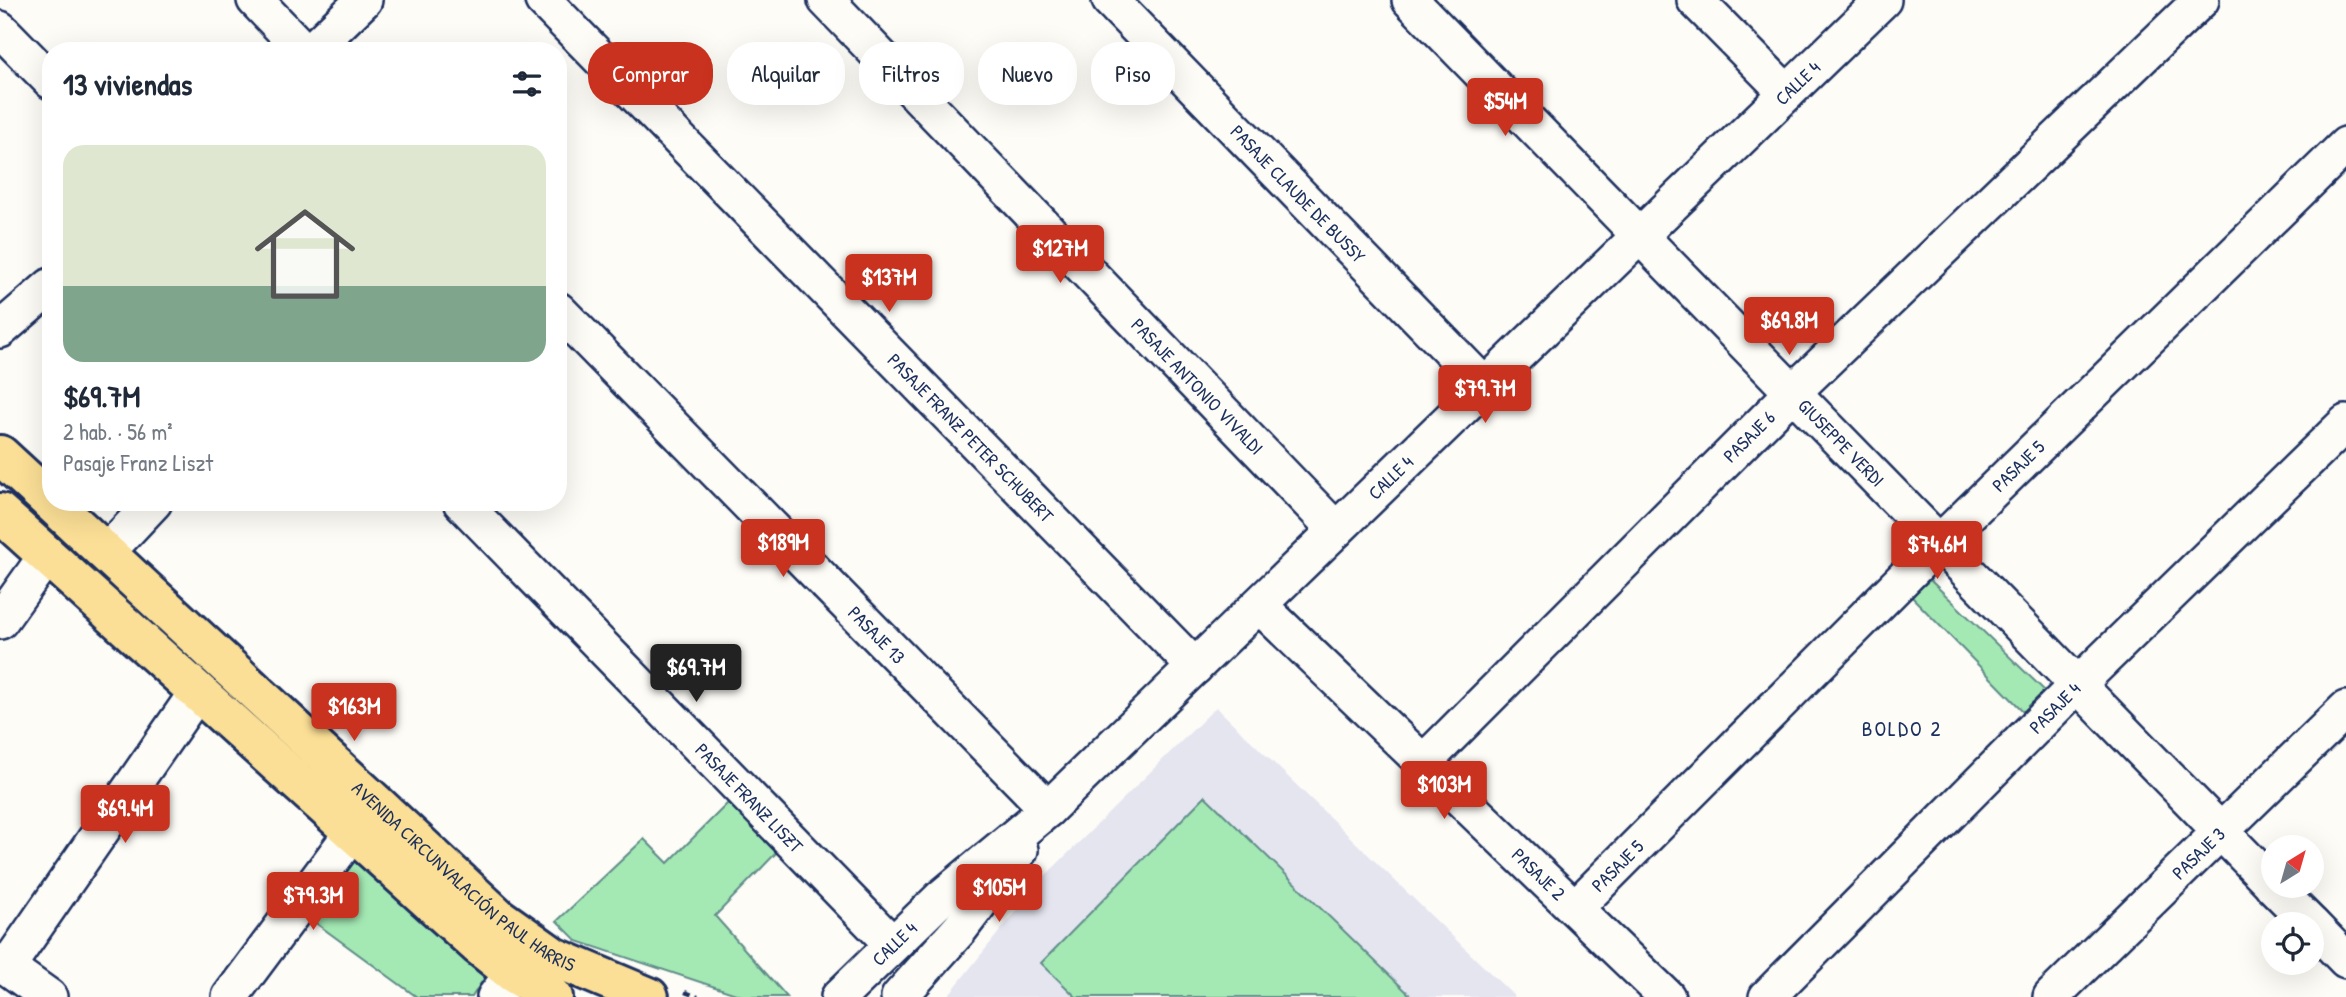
<!DOCTYPE html>
<html lang="es">
<meta charset="utf-8">
<style>
body{margin:0;font-family:"Patrick Hand",sans-serif;background:#f6f6f7;color:#1f2937;height:100vh;display:flex;flex-direction:column;font-size:26px;white-space:nowrap}
*{box-sizing:border-box;margin:0}
p{font-size:23px;color:#747a83}
.icon{flex:none;width:38px;height:38px;fill:none;stroke:currentColor;stroke-width:2;stroke-linecap:round;stroke-linejoin:round}
.map{position:relative;flex:1;overflow:hidden}
.details{position:absolute;left:42px;top:42px;width:525px;height:469px;display:flex;flex-direction:column;background:#fff;border-radius:28px;box-shadow:0 7px 28px #0002}
.details>*{flex:none}
.banner{position:absolute;left:588px;top:42px;width:665px;height:63px;display:flex;gap:14px}
.needle{width:46px;rotate:37deg}
.fabs{position:absolute;left:2261px;top:835px;display:grid;gap:14px}
.fabs a{display:grid;place-items:center;width:63px;height:63px;border-radius:50%;background:#fff;box-shadow:0 7px 28px #0002;font-size:35px}
.price{position:absolute;translate:-50% -60px;padding:0 16px;border-radius:7px;background:#c8321e;color:#fff;font-size:23px;line-height:46px;filter:drop-shadow(0 2px 4px #0008)}
.price::after{content:'';position:absolute;left:50%;top:42px;width:21px;height:16px;margin-left:-10px;background:inherit;clip-path:polygon(0 0,100% 0,50% 100%)}
.price.selected{background:#222;color:#fff}
ul{padding:0;list-style:none}
li{display:grid;align-content:center;gap:14px;height:371px;padding:0 21px}
li+li{border-top:2px solid #e0e1e3}
li span{display:grid;place-items:center;height:217px;border-radius:21px;color:#555}
li>.icon{margin-inline-start:auto}
span .icon{width:126px;height:126px;fill:#fffc;stroke-width:1}
li b{font-size:30px}
h2{display:flex;justify-content:space-between;align-items:center;height:84px;padding:0 21px;font-size:30px}
.pill{padding:0 24px;border-radius:28px;background:#fff;box-shadow:0 7px 28px #0002;font-size:24px;line-height:63px}
.pill.selected{background:#c8321e;color:#fff}
.map>svg:first-child{display:block}
.built{fill:#e5e5f0}
.green{fill:#a4e9b4;stroke:#608c89;stroke-width:2}
.lines{fill:none;stroke-linecap:round;stroke-linejoin:round}
.minor-casing{stroke:#1b2f5e;stroke-width:40}
.major-casing{stroke:#1b2f5e;stroke-width:44}
.path{stroke:#1b2f5e;stroke-width:4.5;stroke-dasharray:7 5;stroke-linecap:butt}
.minor{stroke:#fdfcf7;stroke-width:35}
.major{stroke:#fbdf96;stroke-width:38}
.labels{text-anchor:middle;dominant-baseline:central;stroke-width:5;stroke-linejoin:round;paint-order:stroke}
.street-label{font-size:19px;fill:#1b2f5e;stroke:#fdfcf7}
.neighbourhood-label{font-size:21px;letter-spacing:2px;fill:#1b2f5e;stroke:#fdfcf7}
</style>
<div class="map">
<svg width="2346" height="997" viewBox="0 0 2346 997">
<rect width="100%" height="100%" fill="#fdfcf7"/>
<filter id="ink" filterUnits="userSpaceOnUse"><feTurbulence type="fractalNoise" baseFrequency=".0143" numOctaves="2"/><feDisplacementMap in="SourceGraphic" scale="14" xChannelSelector="R" yChannelSelector="G"/><feConvolveMatrix kernelMatrix="1 2 1 2 8 2 1 2 1" color-interpolation-filters="sRGB"/></filter>
<g filter="url(#ink)">
<path class="built" d="M1216,707L1515,997H947L1040,881Z"/>
<path class="green" d="M1930,580L2045,691L2025,713L1911,596Z
M1205,796L1412,997H1076L1041,963Z
M728,803L778,851L715,916L787,997H745L577,941L557,921L644,839L668,863Z
M350,847L488,972L472,997H417L302,913Z"/>
<g class="lines">
<g class="minor-casing">
<g id="minor">
<path d="M255,0L304,51"/>
<path id="s1" d="M543,0L1195,667"/>
<path id="s2" d="M826,0L1336,530"/>
<path id="s3" d="M1110,0L1485,386"/>
<path id="s4" d="M1410,0L2273,885"/>
<path d="M1695,0L1787,93"/>
<path d="M0,29L51,81"/>
<path d="M311,51L364,0"/>
<path id="s5" d="M558,310L1048,809"/>
<path d="M0,330L51,286"/>
<path id="s6" d="M461,502L892,944"/>
<path d="M106,553L154,502"/>
<path id="s7" d="M1259,605L1667,997"/>
<path d="M0,621L47,555"/>
<path id="s8" d="M1424,762L1792,393L2201,0"/>
<path d="M2273,886L2311,924"/>
<path id="s9" d="M1575,908L1939,543L2346,145"/>
<path d="M2312,925L2346,960"/>
<path d="M0,962L49,997"/>
<path d="M7,967L198,691"/>
<path d="M230,997L352,833"/>
<path d="M495,997L513,973"/>
<path id="s10" d="M839,997L941,898L1048,809L1883,0"/>
<path d="M899,997L959,930L1020,850"/>
<path id="s11" d="M1767,997L2077,685L2346,423"/>
<path id="s12" d="M2051,997L2346,709"/>
</g>
</g>
<g class="major-casing">
<g id="major">
<path d="M0,455L51,502"/>
<path id="s13" d="M51,502L499,918L554,957L649,997"/>
<path d="M0,513L478,945L513,973L553,997"/>
</g>
</g>
<path class="path" d="M685,992L698,997"/>
<use href="#minor" class="minor"/>
<use href="#major" class="major"/>
</g>
</g>
<g class="labels">
<g class="street-label">
<text stroke="none"><textPath href="#s10" startOffset="1325">CALLE 4</textPath></text>
<text stroke="none"><textPath href="#s3" startOffset="270">PASAJE CLAUDE DE BUSSY</textPath></text>
<text stroke="none"><textPath href="#s2" startOffset="536">PASAJE ANTONIO VIVALDI</textPath></text>
<text stroke="none"><textPath href="#s8" startOffset="460">PASAJE 6</textPath></text>
<text stroke="none"><textPath href="#s1" startOffset="612">PASAJE FRANZ PETER SCHUBERT</textPath></text>
<text stroke="none"><textPath href="#s4" startOffset="618">GIUSEPPE VERDI</textPath></text>
<text stroke="none"><textPath href="#s9" startOffset="626">PASAJE 5</textPath></text>
<text stroke="none"><textPath href="#s10" startOffset="758">CALLE 4</textPath></text>
<text stroke="none"><textPath href="#s5" startOffset="455">PASAJE 13</textPath></text>
<text stroke="none"><textPath href="#s11" startOffset="408">PASAJE 4</textPath></text>
<text stroke="none"><textPath href="#s6" startOffset="413">PASAJE FRANZ LISZT</textPath></text>
<text stroke="none"><textPath href="#s12" startOffset="206">PASAJE 3</textPath></text>
<text stroke="none"><textPath href="#s9" startOffset="60">PASAJE 5</textPath></text>
<text stroke="none"><textPath href="#s7" startOffset="388">PASAJE 2</textPath></text>
<text stroke="none"><textPath href="#s13" startOffset="558">AVENIDA CIRCUNVALACIÓN PAUL HARRIS</textPath></text>
<text stroke="none"><textPath href="#s10" startOffset="77">CALLE 4</textPath></text>
</g>
<g class="neighbourhood-label">
<text x="1902" y="728">BOLDO 2</text>
</g>
</g>
</svg>
<div class="fabs">
<a><svg class="needle" viewBox="-14 -14 28 28"><path d="M0-13l5 13h-10z" fill="#e53935"/><path d="M0 13l5-13h-10z" fill="#747a83"/></svg></a>
<a><svg class="icon" aria-label="locate" viewBox="0 0 24 24"><circle cx="12" cy="12" r="6"/><path d="M12 2v4M12 18v4M2 12h4M18 12h4"/></svg></a>
</div>
<b class="price" style="left:1505px;top:138px">$54M</b>
<b class="price" style="left:1060px;top:285px">$127M</b>
<b class="price" style="left:889px;top:314px">$137M</b>
<b class="price" style="left:1789px;top:357px">$69.8M</b>
<b class="price" style="left:1485px;top:425px">$79.7M</b>
<b class="price" style="left:783px;top:579px">$189M</b>
<b class="price" style="left:1937px;top:581px">$74.6M</b>
<b class="price selected" style="left:696px;top:704px">$69.7M</b>
<b class="price" style="left:354px;top:743px">$163M</b>
<b class="price" style="left:1444px;top:821px">$103M</b>
<b class="price" style="left:125px;top:845px">$69.4M</b>
<b class="price" style="left:999px;top:924px">$105M</b>
<b class="price" style="left:313px;top:932px">$79.3M</b>
<div class="banner">
<a class="pill selected">Comprar</a>
<a class="pill">Alquilar</a>
<a class="pill">Filtros</a>
<a class="pill">Nuevo</a>
<a class="pill">Piso</a>
</div>
<section class="details">
<h2>13 viviendas<svg class="icon" aria-label="filters" viewBox="0 0 24 24"><path d="M4 7h16M4 17h16"/><circle cx="9" cy="7" r="2"/><circle cx="15" cy="17" r="2"/></svg></h2>
<ul>
<li><span style="background:linear-gradient(#dfe7d0 65%,#7fa58c 0)"><svg class="icon" aria-label="home" viewBox="0 0 24 24"><path d="M3 11l9-7 9 7M6 9v11h12V9"/></svg></span><div><b>$69.7M</b><p>2 hab. · 56 m²</p><p>Pasaje Franz Liszt</p></div></li>
</ul>
</section>
</div>
